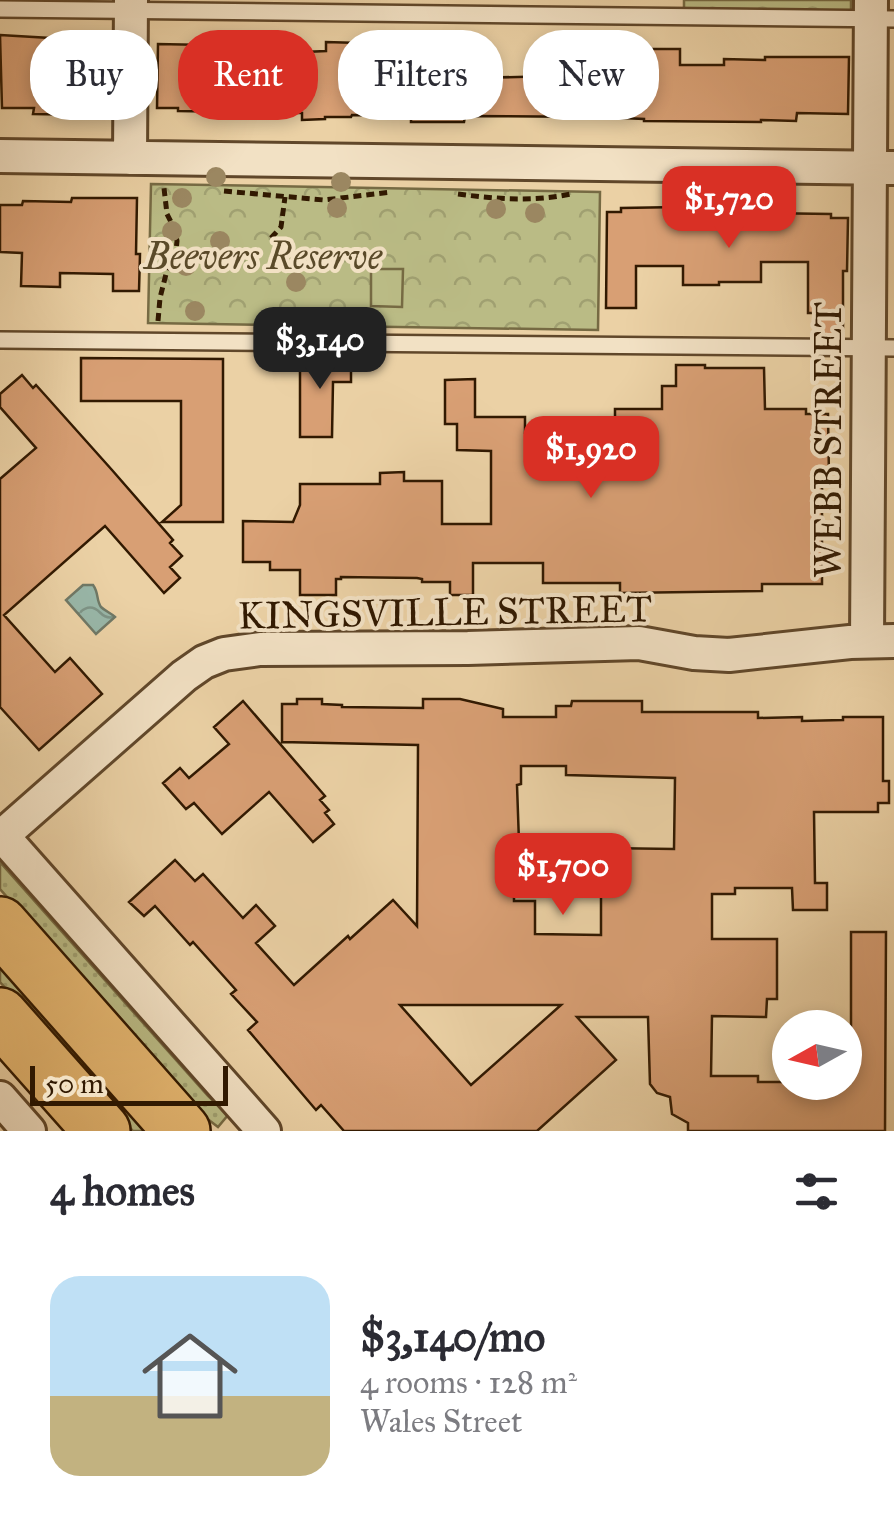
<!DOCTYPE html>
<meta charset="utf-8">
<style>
body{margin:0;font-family:"IM FELL Great Primer",serif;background:#f2f2f3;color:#2b2b33;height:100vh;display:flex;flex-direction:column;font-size:38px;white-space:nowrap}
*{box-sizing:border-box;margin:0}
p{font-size:32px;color:#7c7c81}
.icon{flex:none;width:55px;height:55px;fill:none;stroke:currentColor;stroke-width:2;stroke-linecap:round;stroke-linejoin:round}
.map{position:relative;height:1131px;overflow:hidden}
.drawer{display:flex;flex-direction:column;background:#fff;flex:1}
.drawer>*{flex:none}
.top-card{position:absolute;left:30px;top:30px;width:835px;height:90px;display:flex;gap:20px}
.needle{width:65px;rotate:262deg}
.fabs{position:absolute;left:772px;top:1010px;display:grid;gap:20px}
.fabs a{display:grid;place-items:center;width:90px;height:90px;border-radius:50%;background:#fff;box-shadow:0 5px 15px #0003;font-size:50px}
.scale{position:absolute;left:30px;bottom:25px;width:198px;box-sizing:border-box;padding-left:10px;border:5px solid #311901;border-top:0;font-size:28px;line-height:35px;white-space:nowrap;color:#311901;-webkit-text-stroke:8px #f2e1c4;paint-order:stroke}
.price{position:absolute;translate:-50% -85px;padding:0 22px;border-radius:20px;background:#d93025;color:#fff;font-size:32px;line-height:65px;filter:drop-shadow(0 2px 5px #0008)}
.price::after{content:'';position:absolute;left:50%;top:60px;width:30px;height:22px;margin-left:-15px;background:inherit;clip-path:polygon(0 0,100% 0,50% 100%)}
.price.active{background:#222;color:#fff}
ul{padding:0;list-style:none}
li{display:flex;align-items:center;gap:30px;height:250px;padding:0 50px}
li+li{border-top:2px solid #e1e1e2}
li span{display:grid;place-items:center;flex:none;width:280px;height:200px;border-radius:30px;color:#555}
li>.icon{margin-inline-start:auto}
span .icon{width:120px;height:120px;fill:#fffc;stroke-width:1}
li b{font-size:42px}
h2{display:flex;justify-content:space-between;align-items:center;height:120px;padding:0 50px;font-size:42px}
.tag{padding:0 35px;border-radius:40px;background:#fff;box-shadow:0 5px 15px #0003;font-size:35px;line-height:90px}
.tag.active{background:#d93025;color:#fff}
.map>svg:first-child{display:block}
.grass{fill:url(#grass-dots);stroke:#766a43;stroke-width:2.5}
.park{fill:url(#park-crowns);stroke:#766a43;stroke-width:2.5}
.garden{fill:#babb85;stroke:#766a43;stroke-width:2.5}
.water{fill:url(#water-waves);stroke:#6f7866;stroke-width:2.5}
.building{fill:#d89f74;stroke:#311901;stroke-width:2.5;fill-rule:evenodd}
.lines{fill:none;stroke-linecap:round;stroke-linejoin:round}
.lane-casing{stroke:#60472a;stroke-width:20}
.street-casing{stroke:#60472a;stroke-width:38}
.highway-casing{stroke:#311901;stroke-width:60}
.path{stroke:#311901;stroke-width:5;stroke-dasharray:8 5;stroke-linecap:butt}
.lane{stroke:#f2e1c4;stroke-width:15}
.street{stroke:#f2e1c4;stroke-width:32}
.highway{stroke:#e6b872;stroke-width:55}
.tree{fill:#9b8761}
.labels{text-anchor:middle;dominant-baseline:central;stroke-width:8;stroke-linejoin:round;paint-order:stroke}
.park-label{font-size:38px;font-style:italic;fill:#5a4a29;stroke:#f2e1c4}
.street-label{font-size:38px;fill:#311901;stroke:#f2e1c4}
</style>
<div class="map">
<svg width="894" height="1131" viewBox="0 0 894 1131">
<defs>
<pattern id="grass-dots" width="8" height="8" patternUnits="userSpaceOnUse" patternTransform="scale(2.5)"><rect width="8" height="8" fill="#babb85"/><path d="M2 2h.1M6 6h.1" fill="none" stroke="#a0a071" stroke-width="1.8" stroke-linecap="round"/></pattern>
<pattern id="park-crowns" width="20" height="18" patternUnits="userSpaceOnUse" patternTransform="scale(2.5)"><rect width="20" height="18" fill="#babb85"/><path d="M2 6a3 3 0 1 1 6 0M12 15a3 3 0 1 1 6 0" fill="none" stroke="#a0a071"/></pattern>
<pattern id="water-waves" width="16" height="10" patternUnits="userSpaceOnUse" patternTransform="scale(2.5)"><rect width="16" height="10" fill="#98b7a9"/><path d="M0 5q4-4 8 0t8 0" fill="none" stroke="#7d9487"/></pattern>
</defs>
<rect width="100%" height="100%" fill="#ebd1a5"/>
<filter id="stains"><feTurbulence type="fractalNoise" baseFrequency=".002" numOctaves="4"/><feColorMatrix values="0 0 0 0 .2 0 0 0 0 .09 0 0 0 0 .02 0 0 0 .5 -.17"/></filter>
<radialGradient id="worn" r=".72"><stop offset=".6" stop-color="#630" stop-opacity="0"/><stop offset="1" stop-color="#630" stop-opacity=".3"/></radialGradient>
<path class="grass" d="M0,862L208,1096L228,1115L218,1127L205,1117L175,1086L0,889Z
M0,955L157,1131H133L0,982Z"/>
<path class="park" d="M684,0H851V11L684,8Z
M151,184L600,192L598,330L148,323Z"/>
<path class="garden" d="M371,269H403L402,307L371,306Z"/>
<path class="water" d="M83,585H93C99,593 96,600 101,607C105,611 111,613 115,617L96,634L66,600Z"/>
<path class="building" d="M207,34L237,35V60H281V53L326,51V42L360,43V49H396V58L475,55V78L555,76L601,78V66H644V49H680V65H724V59L765,60V57H849L848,114L797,113L796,121L761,120V122L644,121V119L600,117L465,116L464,122H411V116L352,115L351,117H325V119L302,120V113L178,111V108H157L158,44L207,45Z
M0,35L67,39V51L111,52L110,108H91V115L33,114L34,108H2Z
M72,198H137L136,254H140L139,291H113V274L60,273V287L21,286L22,253L0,252V205H22L23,201L71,202Z
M722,204L761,205V213L831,214V218H848L847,271H843V336L820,335V313H808V262H761V282H719V285H683V266H636V308H606L607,212H621V208L679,207V212H722Z
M300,355H351V382H333L332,437H300Z
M81,358L223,359V522H162L181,505V401H81Z
M676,365H705V368H764L765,409H806V414H828L829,478H822V584H762V591L620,593V583H543V563H473V595H450V582H422V579L417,578L341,577V579H336V595H300V570H270V562H243V521L293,522L300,505V484H380V473L404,472V481H442V524H491V451L457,450V424H445V380L475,379V417H525V433L615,434V409H662V386H676Z
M22,375L33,388L36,385L112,470L173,540L170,543L182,556L170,567L180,578L164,593L105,526L4,615L55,672L70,658L102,694L39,750L0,707V479L36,448L0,407V394Z
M297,699H322V704L342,705V707L423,708V699H460L503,709V717H556V706H571L572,701H642V712H758V718L802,717V721L843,720V717H883V781H889V803H878V812H814L815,883H827V910H793L792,888H735V894H712V939H777V999H767L766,1017L712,1016L711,1076H758V1082H851V932H886L885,1131H688V1123L672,1114L670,1097L657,1093L650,1084L648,1017H577L616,1060L537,1131H344L321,1105L316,1110L248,1030L257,1022L231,994L236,990L193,942L190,945L155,906L144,916L129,902L175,860L195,881L203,874L243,918L256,905L275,926L256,943L294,985L348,936L350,939L393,900L417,926L418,745L282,742V704H297ZM521,766H566V775L675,778L674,849L605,848V875H601V935L535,934V901H514V880H509L508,843L519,842L517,785L521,784ZM400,1005H561L471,1085Z
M243,701L325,796L320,800L329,810L325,813L334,824L313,842L269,792L222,834L194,803L186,809L163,783L180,768L189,778L229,744L214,727Z"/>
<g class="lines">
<g class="lane-casing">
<path id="lane" d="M0,9L894,19
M0,340L894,348"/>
</g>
<g class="street-casing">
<path id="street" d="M0,156L894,168
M130,158L131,0
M867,641L871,0
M0,833L264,1131
M2,836L184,676L204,662L224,654L260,649L468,648L639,643L694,653L729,655L850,642L894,641
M0,1098L29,1131"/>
</g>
<g class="highway-casing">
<path id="highway" d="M0,925L182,1131
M0,1016L102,1131"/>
</g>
<path class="path" d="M224,191L324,200L392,192
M458,194C496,199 533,202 571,194
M271,238L281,227L285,197
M158,321L160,298L166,274L176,251L177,241L175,230L167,214L164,188"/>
<use href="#lane" class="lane"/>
<use href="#street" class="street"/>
<use href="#highway" class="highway"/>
</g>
<g class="tree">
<circle cx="216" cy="177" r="10"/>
<circle cx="341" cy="182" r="10"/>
<circle cx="182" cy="198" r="10"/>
<circle cx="337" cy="208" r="10"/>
<circle cx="496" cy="209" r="10"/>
<circle cx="535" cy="213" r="10"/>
<circle cx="172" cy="231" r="10"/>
<circle cx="220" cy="241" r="10"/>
<circle cx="186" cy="266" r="10"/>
<circle cx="296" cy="282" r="10"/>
<circle cx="195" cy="311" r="10"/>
<circle cx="366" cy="317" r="10"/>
</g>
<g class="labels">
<g class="park-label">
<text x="263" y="256">Beevers Reserve</text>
</g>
<g class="street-label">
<text transform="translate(828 440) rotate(-90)">WEBB STREET</text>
<text transform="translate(445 612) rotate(-1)">KINGSVILLE STREET</text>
</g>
</g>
<rect width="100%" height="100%" filter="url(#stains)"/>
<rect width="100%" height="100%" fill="url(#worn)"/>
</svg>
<div class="fabs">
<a><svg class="needle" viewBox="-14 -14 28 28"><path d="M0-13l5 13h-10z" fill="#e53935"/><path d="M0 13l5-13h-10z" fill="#7c7c81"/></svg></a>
</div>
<div class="scale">50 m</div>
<b class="price" style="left:729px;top:251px">$1,720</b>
<b class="price active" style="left:320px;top:392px">$3,140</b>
<b class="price" style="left:591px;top:501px">$1,920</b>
<b class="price" style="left:563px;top:918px">$1,700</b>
<div class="top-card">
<a class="tag">Buy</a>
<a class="tag active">Rent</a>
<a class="tag">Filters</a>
<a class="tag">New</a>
</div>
</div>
<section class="drawer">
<h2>4 homes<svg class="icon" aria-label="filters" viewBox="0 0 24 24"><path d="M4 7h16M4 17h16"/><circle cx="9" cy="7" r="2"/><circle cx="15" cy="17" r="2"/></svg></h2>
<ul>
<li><span style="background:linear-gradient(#bfe0f5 60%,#c2b280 0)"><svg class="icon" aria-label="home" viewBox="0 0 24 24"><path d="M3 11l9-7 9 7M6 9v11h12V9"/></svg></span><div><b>$3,140/mo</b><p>4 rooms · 128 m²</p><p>Wales Street</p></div></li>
</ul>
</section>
